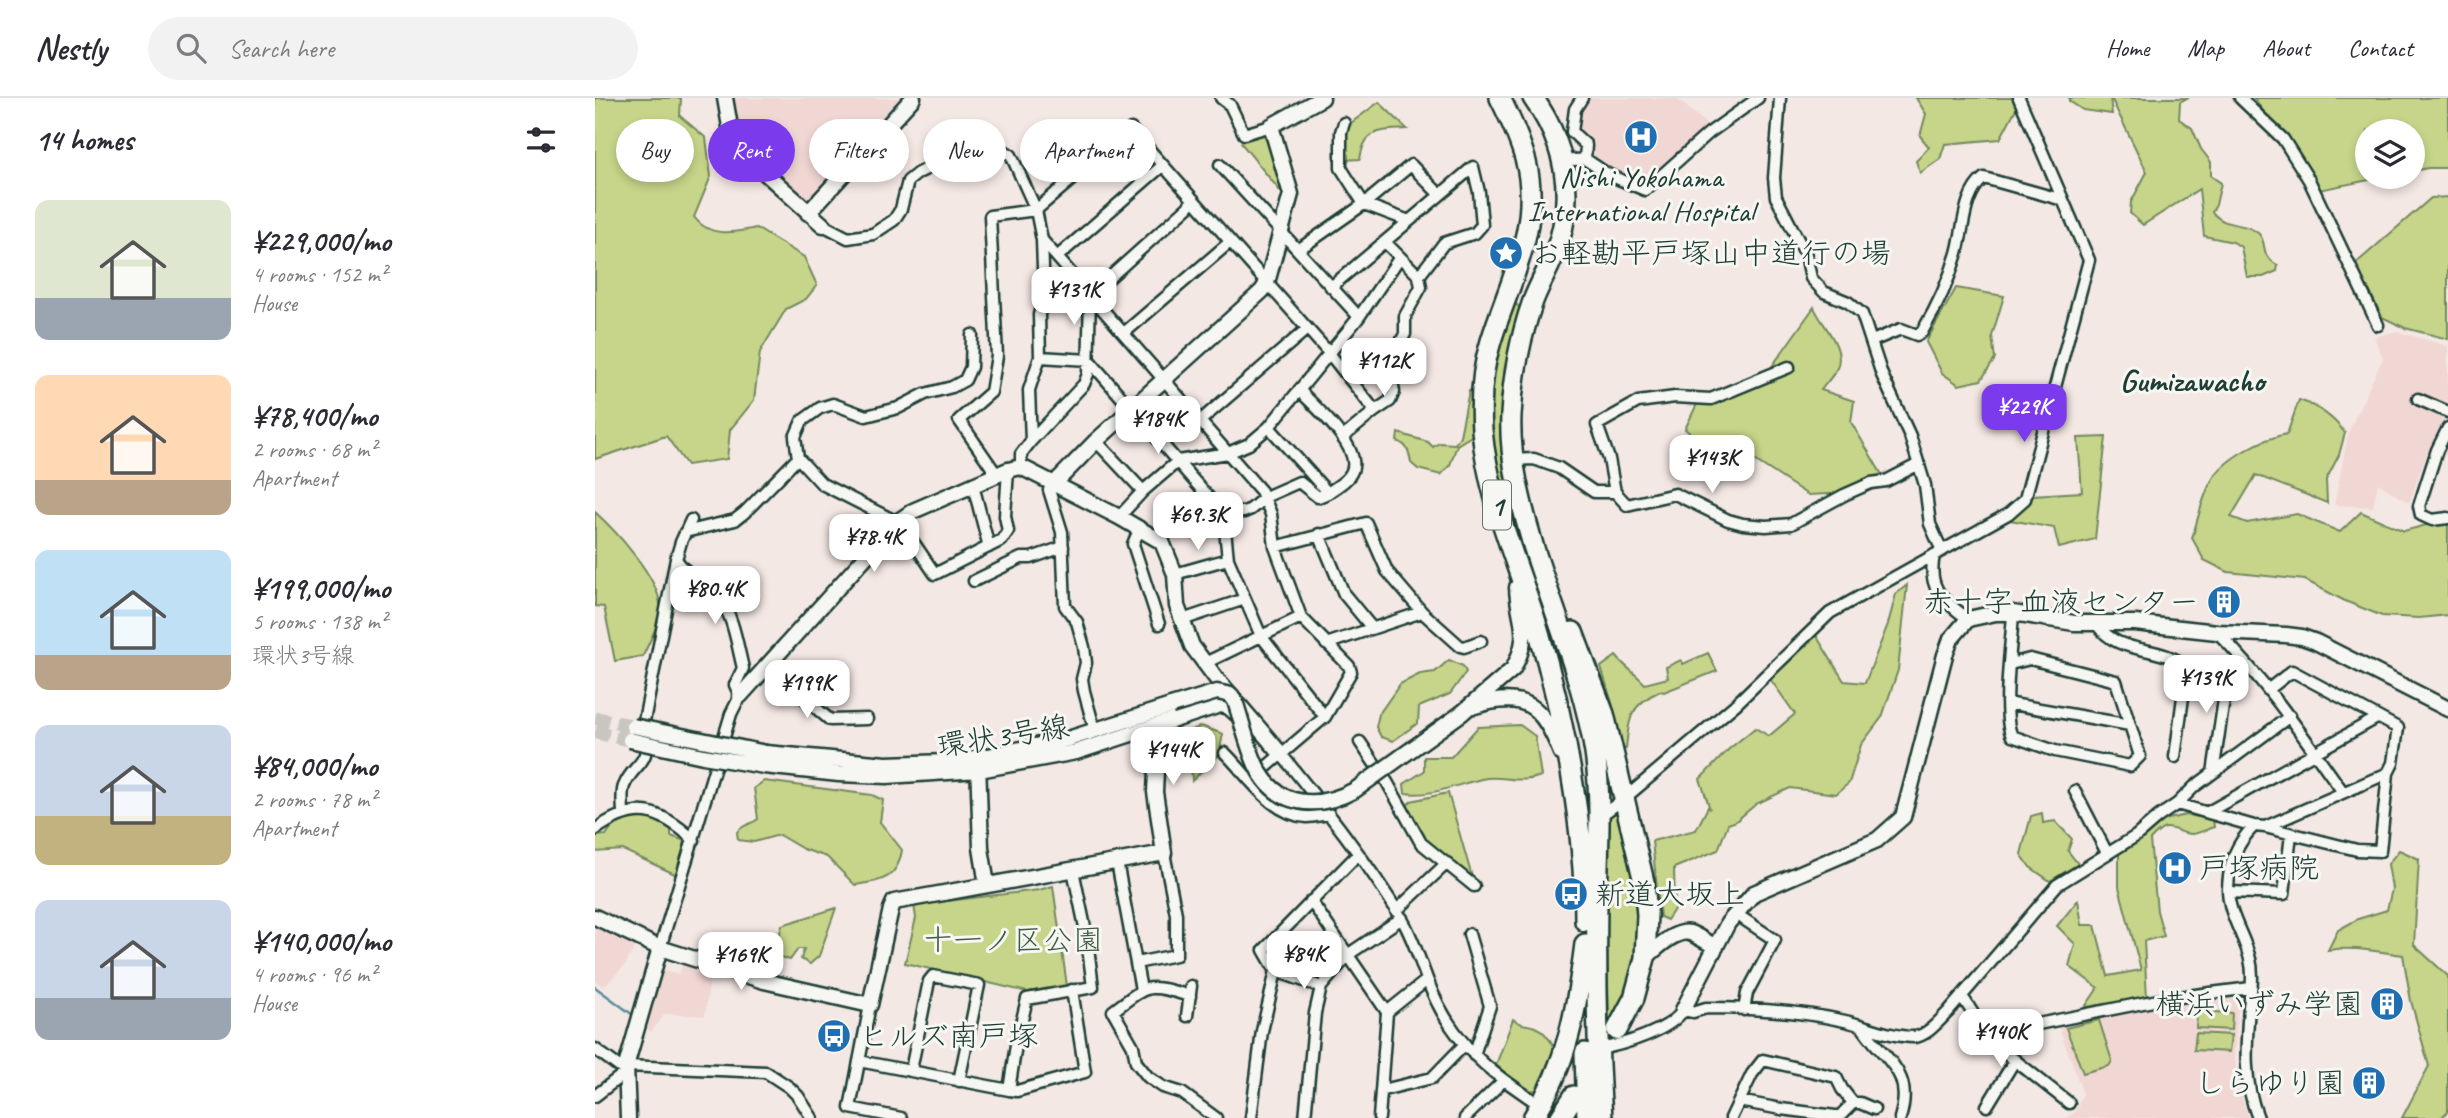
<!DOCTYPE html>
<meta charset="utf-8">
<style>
body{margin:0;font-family:Caveat,"Klee One",sans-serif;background:#f2f2f3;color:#2b2b33;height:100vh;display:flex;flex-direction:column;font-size:26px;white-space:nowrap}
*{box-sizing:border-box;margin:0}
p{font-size:23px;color:#7c7c81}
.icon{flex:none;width:38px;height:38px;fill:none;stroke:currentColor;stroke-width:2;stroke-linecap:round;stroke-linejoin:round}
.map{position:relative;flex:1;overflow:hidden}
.details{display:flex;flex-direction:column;background:#fff;width:595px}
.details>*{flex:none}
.guide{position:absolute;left:21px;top:21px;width:665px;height:63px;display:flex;gap:14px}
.fabs{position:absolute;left:1760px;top:21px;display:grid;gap:14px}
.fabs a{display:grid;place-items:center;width:70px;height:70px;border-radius:50%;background:#fff;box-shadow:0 4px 10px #0003;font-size:35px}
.price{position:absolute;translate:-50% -60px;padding:0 16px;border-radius:14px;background:#fff;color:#222;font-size:23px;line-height:46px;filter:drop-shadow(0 2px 4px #0008)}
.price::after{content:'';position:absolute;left:50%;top:42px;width:21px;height:16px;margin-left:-10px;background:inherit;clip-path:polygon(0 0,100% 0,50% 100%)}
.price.selected{background:#7c3aed;color:#fff}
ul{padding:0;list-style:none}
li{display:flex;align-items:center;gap:21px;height:175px;padding:0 35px}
li span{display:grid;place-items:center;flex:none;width:196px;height:140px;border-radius:14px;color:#555}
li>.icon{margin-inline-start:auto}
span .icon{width:84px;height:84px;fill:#fffc;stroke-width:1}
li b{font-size:30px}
h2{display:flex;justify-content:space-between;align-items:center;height:84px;padding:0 35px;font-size:30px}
.tag{padding:0 24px;border-radius:32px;background:#fff;box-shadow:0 4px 10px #0003;font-size:24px;line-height:63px}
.tag.selected{background:#7c3aed;color:#fff}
header{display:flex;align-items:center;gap:42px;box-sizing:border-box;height:98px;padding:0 35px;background:#fff;border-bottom:2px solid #e1e1e2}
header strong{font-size:33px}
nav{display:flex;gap:38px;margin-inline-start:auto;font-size:24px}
.search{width:490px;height:63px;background:#f2f2f3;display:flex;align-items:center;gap:18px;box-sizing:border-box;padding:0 24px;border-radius:38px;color:#7c7c81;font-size:26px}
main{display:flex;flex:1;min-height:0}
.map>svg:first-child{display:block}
.built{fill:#f1d7d4}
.green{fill:#c6d589;stroke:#72895e;stroke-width:2}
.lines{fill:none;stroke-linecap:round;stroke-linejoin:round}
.stream{stroke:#5a8c9d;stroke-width:2.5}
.secondary-tunnel{stroke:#c9c6c1;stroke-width:14;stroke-dasharray:14 7;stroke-linecap:butt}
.street-casing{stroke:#1f3d34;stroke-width:15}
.secondary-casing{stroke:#1f3d34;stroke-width:19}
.highway-casing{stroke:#1f3d34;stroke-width:24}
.street{stroke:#f6f6f2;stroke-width:10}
.secondary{stroke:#f6f6f2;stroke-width:14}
.highway{stroke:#f6f6f2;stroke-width:19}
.secondary-bridge-casing{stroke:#1f3d34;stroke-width:19;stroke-linecap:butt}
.secondary-bridge{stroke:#f6f6f2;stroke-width:14}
.labels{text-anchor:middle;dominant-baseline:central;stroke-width:6;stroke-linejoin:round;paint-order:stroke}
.shield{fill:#f6f6f2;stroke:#60746d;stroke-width:2}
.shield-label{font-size:28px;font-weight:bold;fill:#1f3d34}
.poi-label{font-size:30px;fill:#1f3d34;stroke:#f6f6f2;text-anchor:start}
.street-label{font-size:30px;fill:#1f3d34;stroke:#f6f6f2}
.park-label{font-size:30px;fill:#405b45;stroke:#f6f6f2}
.neighbourhood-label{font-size:32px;font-weight:bold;fill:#1f3d34;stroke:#f6f6f2}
</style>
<header>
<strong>Nestly</strong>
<div class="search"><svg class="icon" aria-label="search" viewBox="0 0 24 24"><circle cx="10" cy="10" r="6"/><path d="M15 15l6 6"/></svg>Search here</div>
<nav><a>Home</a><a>Map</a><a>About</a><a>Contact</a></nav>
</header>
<main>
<section class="details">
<h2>14 homes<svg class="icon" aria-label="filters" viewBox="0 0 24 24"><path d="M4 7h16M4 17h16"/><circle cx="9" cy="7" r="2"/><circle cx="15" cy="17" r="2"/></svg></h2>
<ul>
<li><span style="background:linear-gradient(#dfe7d0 70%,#9aa5b1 0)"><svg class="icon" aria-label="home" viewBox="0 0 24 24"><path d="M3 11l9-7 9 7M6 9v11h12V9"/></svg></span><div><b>¥229,000/mo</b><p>4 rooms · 152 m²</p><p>House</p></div></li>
<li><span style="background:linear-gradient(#ffd9b3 75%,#b9a48a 0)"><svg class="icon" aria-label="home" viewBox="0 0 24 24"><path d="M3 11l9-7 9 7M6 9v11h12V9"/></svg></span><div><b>¥78,400/mo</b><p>2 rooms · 68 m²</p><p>Apartment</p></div></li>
<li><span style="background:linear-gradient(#bfe0f5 75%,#b9a48a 0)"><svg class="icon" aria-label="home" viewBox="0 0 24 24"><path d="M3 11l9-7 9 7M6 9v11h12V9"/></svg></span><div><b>¥199,000/mo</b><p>5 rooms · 138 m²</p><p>環状3号線</p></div></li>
<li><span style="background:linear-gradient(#c9d6e8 65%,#c2b280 0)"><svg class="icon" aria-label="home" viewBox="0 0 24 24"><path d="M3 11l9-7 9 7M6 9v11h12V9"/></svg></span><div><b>¥84,000/mo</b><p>2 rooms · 78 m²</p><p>Apartment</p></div></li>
<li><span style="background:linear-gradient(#c9d6e8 70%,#9aa5b1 0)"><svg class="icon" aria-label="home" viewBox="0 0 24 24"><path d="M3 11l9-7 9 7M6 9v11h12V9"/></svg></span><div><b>¥140,000/mo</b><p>4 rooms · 96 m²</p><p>House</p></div></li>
</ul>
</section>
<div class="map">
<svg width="1853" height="1020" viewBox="0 0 1853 1020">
<rect width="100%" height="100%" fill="#f4e8e4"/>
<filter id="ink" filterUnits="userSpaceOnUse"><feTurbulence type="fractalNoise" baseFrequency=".0143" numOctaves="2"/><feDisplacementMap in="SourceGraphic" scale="14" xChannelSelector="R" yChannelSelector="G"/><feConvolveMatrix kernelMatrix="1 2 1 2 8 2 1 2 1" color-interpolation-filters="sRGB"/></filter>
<g filter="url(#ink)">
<path class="built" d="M134,0H309L215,105H212L140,39Z
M992,0H1081L1116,29L1050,84L1013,72L995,58L994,44L983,35L981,26L984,12Z
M1801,233L1853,248V357L1832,355L1814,405L1783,385L1778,409L1739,407L1754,332L1788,260L1779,239Z
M0,827L41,846L31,866L9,889L0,883Z
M87,867L99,870L98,875L115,880L110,918L70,916L56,934L50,928L67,872L84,876Z
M1644,898L1639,958L1650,1010L1654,1020H1470L1479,1015L1488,996L1462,924L1534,915L1589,903Z"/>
<path class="green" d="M0,0H86L85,18L111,40L116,78L99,119C115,140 138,135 161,130L209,159L222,187L211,201L191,211L165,254L159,302L135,332L132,361L92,367L71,338L0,361Z
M1321,0H1420L1423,7L1405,41L1350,46L1345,61L1325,75L1321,63L1334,49L1325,38L1331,16Z
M1474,0H1515L1517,16L1488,12L1474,3Z
M1516,0H1592L1585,4L1584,21L1597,30L1606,51L1616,64V78L1626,85L1621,107L1617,114C1631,131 1649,123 1663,135C1670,141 1668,149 1671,156C1673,161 1679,165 1683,168L1682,173L1668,179H1652L1646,149L1638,144L1609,138L1604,91L1548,127L1535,115L1536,104L1552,74Z
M1659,0H1853V70H1833L1818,73V33H1773V79H1789L1719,93L1688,41Z
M784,4L812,31C785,33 770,30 765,61L749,62V33L752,28Z
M673,33L690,99L646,45L652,40Z
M1853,99V241L1810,230L1787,219L1773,190L1758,168L1836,100Z
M1361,190L1409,198L1397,238L1400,261L1386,282L1364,287L1347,275L1331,244Z
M920,205L925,210V217L909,305L961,541L953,543L901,381L891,290L917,206Z
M1219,209C1226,227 1251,248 1242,270C1239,277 1231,285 1226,292L1259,303L1256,324L1290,382L1253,395L1213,397L1161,363L1115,352L1090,331L1102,306L1132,290L1168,281Z
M877,292L878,337L862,347L855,367L846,377L823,371L816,365C814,354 813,347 802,343L803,335L833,344L838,349L844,345L860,346L865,338L874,293Z
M1704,302C1722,308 1739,320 1750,335L1744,357L1731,382L1732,405L1661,377L1636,419L1652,425L1702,416L1745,434L1766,414L1809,433L1839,425H1853V517L1824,520L1787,518L1750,503L1710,482L1633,474L1609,462L1597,440C1603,422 1607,399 1617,382C1629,360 1669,340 1692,336Z
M1511,339L1500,441L1464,450L1459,430L1415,422L1437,397L1487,394L1483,340Z
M0,414C21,433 62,478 65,506C66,524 55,542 48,558L20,563L9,509L0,508Z
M1312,487L1303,572L1287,619L1266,647L1254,685L1241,696L1195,690L1161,706L1141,723L1133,726L1123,752L1079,770L1080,810L1072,822L1065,819L1057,743L1101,732L1113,709L1115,711L1105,681L1134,651L1160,630L1174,638L1200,616L1173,578L1219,534L1249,583L1270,585L1293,526L1301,496Z
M1113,555L1122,573L1069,594L1065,593C1035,607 1034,620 1031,651L1027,652L1017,605L1006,569L1021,558C1030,569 1040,575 1050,586L1073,580L1071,569L1086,562L1088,566Z
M854,562L868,568L871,574L855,596L824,609L823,625L798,643L786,639L781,629L784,616L805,586L825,576L840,574Z
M925,627L940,638L946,678C927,686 911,678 892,680C863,685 840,699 810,695L809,686L829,673V659H856L883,629Z
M606,628L628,636L624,656L597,683L595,633Z
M169,683L277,697L288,702L285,724L307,752C302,782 286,783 260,787L232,759L208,751L184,737L159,744L143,742L142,734C148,726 156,727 163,721L159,690Z
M853,695L877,779H870L827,742L810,710L816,703Z
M1023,708L1044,800L1040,862L1036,879L1024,911L1014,924L1009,718Z
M1447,715L1448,725L1460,723L1477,741L1473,753L1483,766L1455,783L1435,769L1426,756L1436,718Z
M1591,717L1618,721L1619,729C1612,731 1603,736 1596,736C1574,734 1575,720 1555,742L1562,813L1569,838L1549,843L1552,901L1490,909L1503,890L1474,868L1480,846L1462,828L1483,802L1487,827H1500L1513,878L1546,872L1524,789V748L1564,723Z
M36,718L55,720L76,727V738L90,743L82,777L28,752L0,754V738L11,737L19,726Z
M1804,752L1824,761L1819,847L1853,878V1013L1846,1020H1807L1834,968L1816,903L1808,857C1783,854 1758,848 1733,852L1743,832L1763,821L1792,812L1797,791L1793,766Z
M458,788L472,888L432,894L310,865L321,820L319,807L444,792Z
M241,810L224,858L215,866L206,861L209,851H203L195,862L179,857L187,827Z
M1602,913L1637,915L1636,932L1601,930Z
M918,921C929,929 929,925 940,929C948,932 956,943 960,950L941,992L933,993L901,967Z
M1504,922L1517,963L1514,968L1488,975L1471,930Z
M1601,935L1636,937L1634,954L1599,952Z"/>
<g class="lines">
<path class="stream" d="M0,889L38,917"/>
<path class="secondary-tunnel" d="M0,620L38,628
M0,634L35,642"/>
<g class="street-casing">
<path id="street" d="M626,0L635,7L649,36L676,28
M987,0L980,11L977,34L991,47L990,61
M1185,0L1179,80L1181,99L1211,157L1216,180L1229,194L1253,204L1267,216L1287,277L1315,338L1330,387L1335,426L1347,453
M1645,0L1688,41L1714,82L1783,227
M749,25L746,34V70L769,106L814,123
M969,63L990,61L1014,77L1050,92L1114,35L1163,0
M625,67L764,219
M228,127L253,140L278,136L299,122L306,111L313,83L323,75L385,45L400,47L416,57L441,112L447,142L449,198L444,217L445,259L434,292L436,343L426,356V369
M447,142L666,393L676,416L680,449L706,519L754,568L756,574L730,619L656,682
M790,144L805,159
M703,152L769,106L816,67L845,97L736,189
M462,159L567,68
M824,178L849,145L880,135L887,127L884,94L878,69L845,97
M529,235L635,144
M1277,243L1306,231L1322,237L1327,234C1342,209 1354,183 1362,155C1369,131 1368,96 1389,80L1468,102
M445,259L494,262L621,408L629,422L633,461L666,538L730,619
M704,292C719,308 767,349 757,373C754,382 741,389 733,395
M1823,301L1853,314
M605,323L712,231
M1853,330L1842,352L1824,408L1826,417L1837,422L1853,420
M436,343L489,286L493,276L495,197L593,109L598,102
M501,343L548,393
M918,362L939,361L964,370L999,394H1020L1032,407L1080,396L1133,422L1148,426L1171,428L1196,426L1249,397L1276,385L1291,383L1324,366
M402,377L364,322L396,294L402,258L395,118L441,112L536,31L734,255L780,313L748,339
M459,386L454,392L467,434L470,508L482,524L489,549L491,565L487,581L489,593L500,633
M378,387L394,449
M1020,394L1014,361L1002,327L1043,304L1080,299L1116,301L1194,269
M524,419L548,393L583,363L633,355L654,346L674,329L764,219L805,159L824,178L826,189L810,218V236L794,266L799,294L795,303L780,313
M304,423L340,476L407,442L413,433L410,418L413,372
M302,424L227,386L203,360L200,339L207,323L225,310L238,306L271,318L303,310L330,296L357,289L370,282L376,269L377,237
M545,430L538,446L564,526
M90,434L140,422L149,415L203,360
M724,436L749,496L777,530
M559,438L594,419L625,414H649L656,411L670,399L704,384L723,399L733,395L674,329
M680,449L771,425L792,473L827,514L731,546
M1339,457C1332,491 1347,501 1373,521
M580,476L633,461
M379,483L426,460H436L468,449
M827,514L865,548L869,549L886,543
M587,522L650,501
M1501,525C1523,559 1563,545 1592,569L1580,659
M1622,534C1671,583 1708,638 1748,694
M610,565L706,519
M1415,566L1435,561L1521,583L1545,658L1535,668L1460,653L1417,638C1406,618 1417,541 1418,515
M172,568L235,622L272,621
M1412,605L1535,627
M765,644L792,684L826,745L879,788
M630,655C653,677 676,717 712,719C718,719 727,717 734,716
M686,656C729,709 772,763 807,821C818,840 824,860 832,881C847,922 874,957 909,982
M1618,675L1631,588L1641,577
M1480,693L1512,755
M1582,706L1659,728
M1613,714L1782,620
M28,716C28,708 26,695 29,688C39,663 59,667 47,633L81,461L86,444L96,422
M1004,719L1030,700L1141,606L1235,515L1413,416L1430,401L1494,162L1424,0
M1670,729L1762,752L1785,753L1793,675
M0,732C40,703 64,710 99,742
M522,764L546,892
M1634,794L1689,796L1696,736
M716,803L792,914
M801,813L852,765
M1141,816L1180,842L1152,895L1149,912
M874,836L895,908L879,957
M65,850L136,616L145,598L140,587L148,570C143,551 138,516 125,502C112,486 92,479 81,461
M541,865L581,857V816L569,755
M726,889L681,873L669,852L763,756
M595,898C551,885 554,886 518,913L538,948L541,964L553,979L568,989L587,995L621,1020
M1367,898L1387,930L1433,928L1568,901L1656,890
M275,907L255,1010L306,1020
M592,918L596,888
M1266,927C1288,962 1320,972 1305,1020
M1433,928L1430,937L1407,942L1402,948L1474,1005
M0,951L31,974L0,998
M1003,951C1025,948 1077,932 1088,912L1098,914L1111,910C1157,910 1205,913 1250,923C1272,928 1296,939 1319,939C1332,938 1344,923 1353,914L1462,787L1541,738L1563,719L1582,706L1599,689L1695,618
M264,963L414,992L421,947L432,901L498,889L491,834L478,772
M31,968L171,974L194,989L203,998L217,1020
M316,972L334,883L338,878L384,887L364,983
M414,992L422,993L490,974L477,892
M788,992L837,980L870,946
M1144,1003L1186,1011L1240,1018H1245L1258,1005H1265L1279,1011
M1392,1008L1420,962
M656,1020L667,933L681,873
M710,1020L720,915L726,889L754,856L807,820
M784,1020L792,914L832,882
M870,1020L909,982L946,1008
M1136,1020L1157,976L1168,962L1241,979L1247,991L1258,1005
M1663,1020C1648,983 1651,948 1654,909C1656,894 1659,876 1655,861C1649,836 1633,817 1633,790C1634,765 1641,746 1659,728L1670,729L1793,675L1798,665L1803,630L1697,573L1674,591"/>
</g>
<g class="secondary-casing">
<path id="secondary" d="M130,0L138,46L228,127
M213,115L318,0
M459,386L501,343L667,193L672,185L696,96L676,28L727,0
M145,598L302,424L318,413L413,372L426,369L524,419L567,444L580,476L582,508L597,548L621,580L686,656
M880,608C932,592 948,609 966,655
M867,615L918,571C938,534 923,524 922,489
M171,655L291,666L352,664L393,658L473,641L576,608
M383,663L386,750L392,787
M169,668L244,676L292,678L384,672L481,654L625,607L634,609L646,620
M0,819L65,850L169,883L275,907L296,811L299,804L569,755L560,694L562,653L557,630
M1050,860C1061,851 1080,831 1095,835C1103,838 1113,845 1121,849
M1088,912L1133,825L1159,795L1282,742L1308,719L1350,557L1356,541L1373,521L1401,515H1418L1479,525H1540L1622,534L1691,537L1707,539L1721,544L1853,611
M33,1020L31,968L65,850"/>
</g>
<g class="highway-casing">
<path id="highway" d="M905,0C915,20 925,41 931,64C947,128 914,184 896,243C887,271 885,302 887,332C893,401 923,465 943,531C969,618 990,732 990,823
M938,0C968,42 979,90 965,140C959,162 946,182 938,203C925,240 918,278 916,317C914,361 926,406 938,447C959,515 989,584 1000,655C1007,704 1003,754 1002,803C1001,876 1002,948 1007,1020
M978,534L1009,616L1049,784L1052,817L1050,860L1039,900L1022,932
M990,955L992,1020
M938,1020C973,965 982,909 990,846
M965,1020L979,998"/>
</g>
<use href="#street" class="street"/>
<use href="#secondary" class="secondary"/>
<use href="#highway" class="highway"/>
<g class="secondary-bridge-casing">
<path id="secondary-bridge" d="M576,608L622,594L636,597L640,603C647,624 652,647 661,667C681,710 722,712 760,692L867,615
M38,628L171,655
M35,642L108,658L169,668"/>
</g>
<use href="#secondary-bridge" class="secondary-bridge"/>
</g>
</g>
<defs>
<g id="hospital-disc" transform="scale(1.75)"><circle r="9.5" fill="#1f6fb2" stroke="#f6f6f2"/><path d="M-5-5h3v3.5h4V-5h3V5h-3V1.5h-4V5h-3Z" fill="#fff"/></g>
<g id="sight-disc" transform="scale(1.75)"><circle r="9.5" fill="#1f6fb2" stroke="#f6f6f2"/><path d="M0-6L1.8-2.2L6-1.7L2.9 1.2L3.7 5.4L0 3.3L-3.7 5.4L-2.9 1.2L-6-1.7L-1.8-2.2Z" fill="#fff"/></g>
<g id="building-disc" transform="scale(1.75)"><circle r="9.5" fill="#1f6fb2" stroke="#f6f6f2"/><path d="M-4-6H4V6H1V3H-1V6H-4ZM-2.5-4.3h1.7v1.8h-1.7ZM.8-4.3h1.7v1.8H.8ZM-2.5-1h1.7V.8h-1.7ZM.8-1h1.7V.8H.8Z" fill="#fff"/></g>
<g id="bus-disc" transform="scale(1.75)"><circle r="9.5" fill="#1f6fb2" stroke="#f6f6f2"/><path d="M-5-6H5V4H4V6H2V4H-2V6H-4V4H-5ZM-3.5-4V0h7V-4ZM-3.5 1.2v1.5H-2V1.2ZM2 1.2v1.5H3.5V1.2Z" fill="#fff"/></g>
</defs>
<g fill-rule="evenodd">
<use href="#hospital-disc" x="1046" y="39"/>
<use href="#sight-disc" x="911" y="155"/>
<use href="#building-disc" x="1629" y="504"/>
<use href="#hospital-disc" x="1580" y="770"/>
<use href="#bus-disc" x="976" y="796"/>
<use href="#building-disc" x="1792" y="906"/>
<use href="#bus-disc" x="239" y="938"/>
<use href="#building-disc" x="1774" y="985"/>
</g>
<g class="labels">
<rect class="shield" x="888" y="382.5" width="28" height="49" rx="5"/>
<g class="shield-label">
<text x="902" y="407">1</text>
</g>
<g class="poi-label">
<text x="1046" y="79" text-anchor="middle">Nishi Yokohama<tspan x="1046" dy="34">International Hospital</tspan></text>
<text x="936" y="155">お軽勘平戸塚山中道行の場</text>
<text x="1604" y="504" text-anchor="end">赤十字 血液センター</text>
<text x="1604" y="770">戸塚病院</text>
<text x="1000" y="796">新道大坂上</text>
<text x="1768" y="906" text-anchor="end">横浜いずみ学園</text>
<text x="264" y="938">ヒルズ南戸塚</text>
<text x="1750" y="985" text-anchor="end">しらゆり園</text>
</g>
<g class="street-label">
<text transform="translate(408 638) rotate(-9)">環状3号線</text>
</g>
<g class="park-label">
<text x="418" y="842">十一ノ区公園</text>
</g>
<g class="neighbourhood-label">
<text x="1597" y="282">Gumizawacho</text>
</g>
</g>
</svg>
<div class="fabs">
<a><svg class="icon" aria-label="layers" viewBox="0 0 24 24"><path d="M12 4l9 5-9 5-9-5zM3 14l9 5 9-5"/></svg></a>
</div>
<b class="price" style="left:479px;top:229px">¥131K</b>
<b class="price" style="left:789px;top:300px">¥112K</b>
<b class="price selected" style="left:1429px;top:346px">¥229K</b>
<b class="price" style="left:563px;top:358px">¥184K</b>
<b class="price" style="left:1117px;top:397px">¥143K</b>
<b class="price" style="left:603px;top:454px">¥69.3K</b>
<b class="price" style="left:279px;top:476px">¥78.4K</b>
<b class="price" style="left:120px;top:528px">¥80.4K</b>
<b class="price" style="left:1611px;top:617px">¥139K</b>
<b class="price" style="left:212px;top:622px">¥199K</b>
<b class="price" style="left:578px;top:689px">¥144K</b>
<b class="price" style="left:709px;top:893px">¥84K</b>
<b class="price" style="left:146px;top:894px">¥169K</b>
<b class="price" style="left:1406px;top:971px">¥140K</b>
<div class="guide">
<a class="tag">Buy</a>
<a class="tag selected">Rent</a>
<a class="tag">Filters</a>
<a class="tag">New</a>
<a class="tag">Apartment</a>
</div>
</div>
</main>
